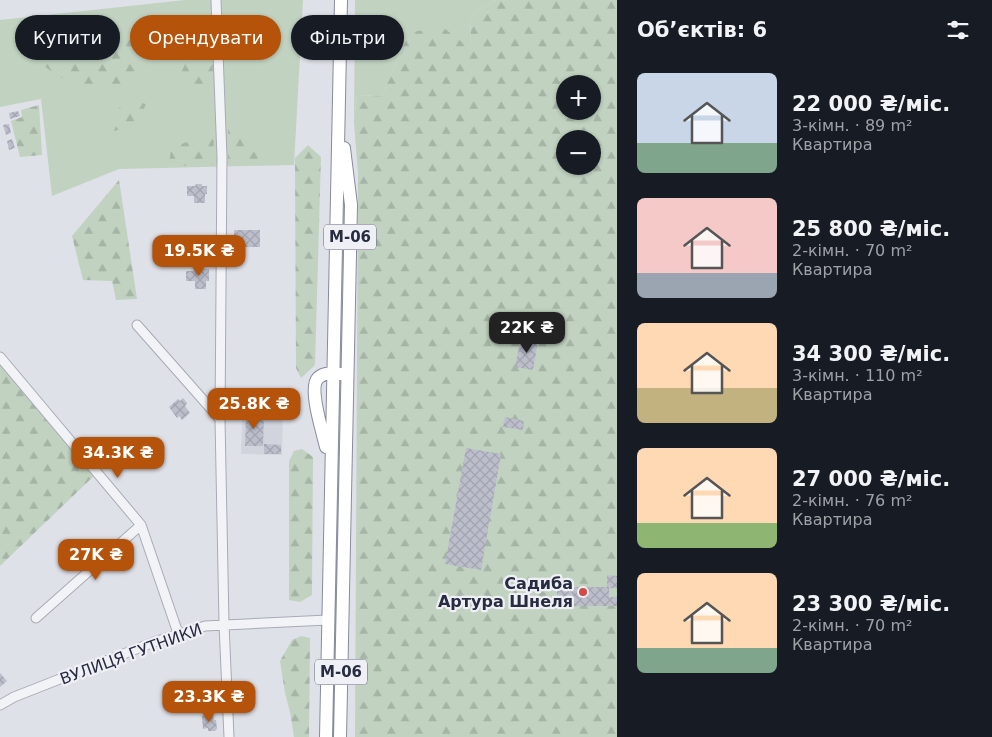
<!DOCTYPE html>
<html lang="uk">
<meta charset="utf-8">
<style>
body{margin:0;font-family:"DejaVu Sans",sans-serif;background:#20242c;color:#f1f3f6;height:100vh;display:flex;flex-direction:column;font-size:19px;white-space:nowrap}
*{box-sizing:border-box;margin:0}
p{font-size:16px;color:#9ea1a6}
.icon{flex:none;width:28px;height:28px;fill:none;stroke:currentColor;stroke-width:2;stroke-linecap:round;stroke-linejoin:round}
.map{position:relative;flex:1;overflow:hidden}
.details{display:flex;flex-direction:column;background:#171b24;width:375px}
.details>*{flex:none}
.hud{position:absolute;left:15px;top:15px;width:475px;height:45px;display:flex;gap:10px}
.fabs{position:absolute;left:556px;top:75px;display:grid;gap:10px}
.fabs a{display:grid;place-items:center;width:45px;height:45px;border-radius:50%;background:#171b24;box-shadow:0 1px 4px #0004;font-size:25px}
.price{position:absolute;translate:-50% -42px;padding:0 11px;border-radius:10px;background:#b45309;color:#fff;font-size:16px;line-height:32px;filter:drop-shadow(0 1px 2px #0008)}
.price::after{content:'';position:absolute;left:50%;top:30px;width:15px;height:11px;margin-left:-8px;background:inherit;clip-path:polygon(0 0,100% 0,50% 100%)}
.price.selected{background:#222;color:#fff}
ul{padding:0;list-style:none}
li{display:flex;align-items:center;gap:15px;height:125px;padding:0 20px}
li span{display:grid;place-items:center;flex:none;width:140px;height:100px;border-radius:8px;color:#555}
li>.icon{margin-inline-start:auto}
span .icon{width:60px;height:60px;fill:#fffc;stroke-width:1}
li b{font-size:21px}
h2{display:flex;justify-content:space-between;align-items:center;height:60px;padding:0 20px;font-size:21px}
.tag{padding:0 18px;border-radius:22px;background:#171b24;box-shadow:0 1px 4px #0004;font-size:18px;line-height:45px}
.tag.selected{background:#b45309;color:#fff}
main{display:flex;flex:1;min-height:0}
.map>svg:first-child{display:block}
.built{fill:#d1d3dd}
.green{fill:#c1d2c0}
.forest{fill:url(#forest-firs);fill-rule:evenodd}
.building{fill:url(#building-cross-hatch)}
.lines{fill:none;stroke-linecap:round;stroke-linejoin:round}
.minor-casing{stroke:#a8abb6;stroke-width:11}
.highway-casing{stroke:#878b9f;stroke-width:14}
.minor{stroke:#f2f3f7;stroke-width:9}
.highway{stroke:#fff;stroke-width:12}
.poi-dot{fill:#ce4c44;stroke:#eff0f6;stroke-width:2}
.labels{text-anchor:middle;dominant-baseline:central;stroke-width:4.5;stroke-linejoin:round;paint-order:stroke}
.shield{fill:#eff0f6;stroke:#646777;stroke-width:1}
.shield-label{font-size:15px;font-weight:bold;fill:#282c40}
.poi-label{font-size:16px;font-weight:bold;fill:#282c40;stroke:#eff0f6;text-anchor:end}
.street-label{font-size:16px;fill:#282c40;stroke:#eff0f6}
</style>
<main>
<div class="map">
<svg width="617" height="737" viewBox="0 0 617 737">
<defs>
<pattern id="forest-firs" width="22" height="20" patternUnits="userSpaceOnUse" patternTransform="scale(1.25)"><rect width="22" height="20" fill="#c1d2c0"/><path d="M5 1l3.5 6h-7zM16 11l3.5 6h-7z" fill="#a6b4a6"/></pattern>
<pattern id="building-cross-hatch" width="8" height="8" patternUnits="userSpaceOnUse" patternTransform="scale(1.25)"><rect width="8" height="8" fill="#bcbfcb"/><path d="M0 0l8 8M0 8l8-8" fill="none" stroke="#a2a4af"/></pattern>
</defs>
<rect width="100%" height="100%" fill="#dfe1e8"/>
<path class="built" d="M243,402L283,403L282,455L241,454Z"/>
<path class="green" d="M185,0H303L294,165L119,169L52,196L41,99L0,107V20Z
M355,0H496L471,16L470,48L435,28L426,30L404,44L382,96L357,95L354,123Z"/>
<path class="forest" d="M496,0H617V737H355L358,174L354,123L357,95L382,96L404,44L413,32L435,28L445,29L470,48L471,16ZM565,84H592V111H565ZM565,139H592V166H565Z
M141,28L134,87L80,90L3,39Z
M193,43L212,57L214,84L191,87L179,79Z
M126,99L146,104L135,128L102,132Z
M39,105L42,155L20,157L11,121L22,117L21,110Z
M228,127L261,139L258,163L228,164Z
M214,132L213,165L169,166L171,148Z
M308,145L321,157L315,365L301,378L296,368L295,158Z
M119,180L121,193L137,299L116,300L112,281L83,280L72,236Z
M0,360L96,474L0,566Z
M302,449L313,457L312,595L300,602L289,600V461L294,451Z
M301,636L310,638L309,737H294L290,712L285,693L280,661L292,640Z"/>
<path class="building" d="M18,111L20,116L10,119L9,113Z
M9,124L11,133L6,135L3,125Z
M12,139L15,148L9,150L7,141Z
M196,184H202V186H207V194H205V203H194V196H187V186H195Z
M234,230H260V247H240V238H234Z
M194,266H203V269H209V281H206V289H195V281H186V271H194Z
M521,337L538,341L533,370L515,367Z
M183,398L187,403L185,406L190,413L182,420L179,416L177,418L169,407L178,399L180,401Z
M263,403H279V413L263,412Z
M246,413L264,414L263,446H245Z
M278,413L282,414V420H278Z
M505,417L524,421L523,430L503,427Z
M264,444L281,445V454H264Z
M466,448L501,454L481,570L445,564Z
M607,575L617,576V588H609V597H617V606H557V587H607Z
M0,673L7,681L0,687Z
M213,715L214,720H216L217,729L215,731H208V728L203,729L202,716Z"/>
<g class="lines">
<g class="minor-casing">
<path id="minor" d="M216,0L222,157L220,419L224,624L229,737
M137,325L220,419
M0,357L141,525L178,633
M36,618L141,525
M0,705L14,697L154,642L205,626L328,620"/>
</g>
<g class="highway-casing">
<path id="highway" d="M326,447C323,433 308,388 318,378C324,372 333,373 341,374
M326,737L341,0
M340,737L351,205L344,148"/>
</g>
<use href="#minor" class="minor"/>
<use href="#highway" class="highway"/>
</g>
<circle class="poi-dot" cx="583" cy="592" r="5"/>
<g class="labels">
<g class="shield">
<rect x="324" y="224.5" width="52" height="25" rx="4"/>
<rect x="315" y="659.5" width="52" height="25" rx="4"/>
</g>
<g class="shield-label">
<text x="350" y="237">М-06</text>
<text x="341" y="672">М-06</text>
</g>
<g class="poi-label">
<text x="573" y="583">Садиба<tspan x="573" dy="18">Артура Шнеля</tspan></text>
</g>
<g class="street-label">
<text transform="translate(131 654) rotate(-20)">ВУЛИЦЯ ГУТНИКИ</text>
</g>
</g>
</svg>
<div class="fabs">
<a>+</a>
<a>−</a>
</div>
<b class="price" style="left:199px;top:277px">19.5K ₴</b>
<b class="price selected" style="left:527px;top:354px">22K ₴</b>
<b class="price" style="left:254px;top:430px">25.8K ₴</b>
<b class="price" style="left:118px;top:479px">34.3K ₴</b>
<b class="price" style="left:96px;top:581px">27K ₴</b>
<b class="price" style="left:209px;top:723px">23.3K ₴</b>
<div class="hud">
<a class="tag">Купити</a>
<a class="tag selected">Орендувати</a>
<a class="tag">Фільтри</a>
</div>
</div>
<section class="details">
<h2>Об’єктів: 6<svg class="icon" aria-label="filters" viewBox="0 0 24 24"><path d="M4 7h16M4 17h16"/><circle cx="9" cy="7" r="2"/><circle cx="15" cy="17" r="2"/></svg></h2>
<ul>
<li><span style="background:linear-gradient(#c9d6e8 70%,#7fa58c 0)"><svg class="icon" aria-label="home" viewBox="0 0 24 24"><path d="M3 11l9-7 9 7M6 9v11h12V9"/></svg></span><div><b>22 000 ₴/міс.</b><p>3-кімн. · 89 m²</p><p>Квартира</p></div></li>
<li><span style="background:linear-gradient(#f6c9c9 75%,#9aa5b1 0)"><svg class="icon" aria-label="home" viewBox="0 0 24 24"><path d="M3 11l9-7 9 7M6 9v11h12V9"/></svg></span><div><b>25 800 ₴/міс.</b><p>2-кімн. · 70 m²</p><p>Квартира</p></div></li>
<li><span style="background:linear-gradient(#ffd9b3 65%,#c2b280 0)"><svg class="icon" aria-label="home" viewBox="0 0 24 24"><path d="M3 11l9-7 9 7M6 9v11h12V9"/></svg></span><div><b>34 300 ₴/міс.</b><p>3-кімн. · 110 m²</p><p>Квартира</p></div></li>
<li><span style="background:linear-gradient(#ffd9b3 75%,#8fb573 0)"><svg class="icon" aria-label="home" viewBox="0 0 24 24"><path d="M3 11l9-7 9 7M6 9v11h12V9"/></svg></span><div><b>27 000 ₴/міс.</b><p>2-кімн. · 76 m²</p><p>Квартира</p></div></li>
<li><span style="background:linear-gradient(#ffd9b3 75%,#7fa58c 0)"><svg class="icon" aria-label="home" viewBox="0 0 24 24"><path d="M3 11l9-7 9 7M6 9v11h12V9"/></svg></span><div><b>23 300 ₴/міс.</b><p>2-кімн. · 70 m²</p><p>Квартира</p></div></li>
</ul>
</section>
</main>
